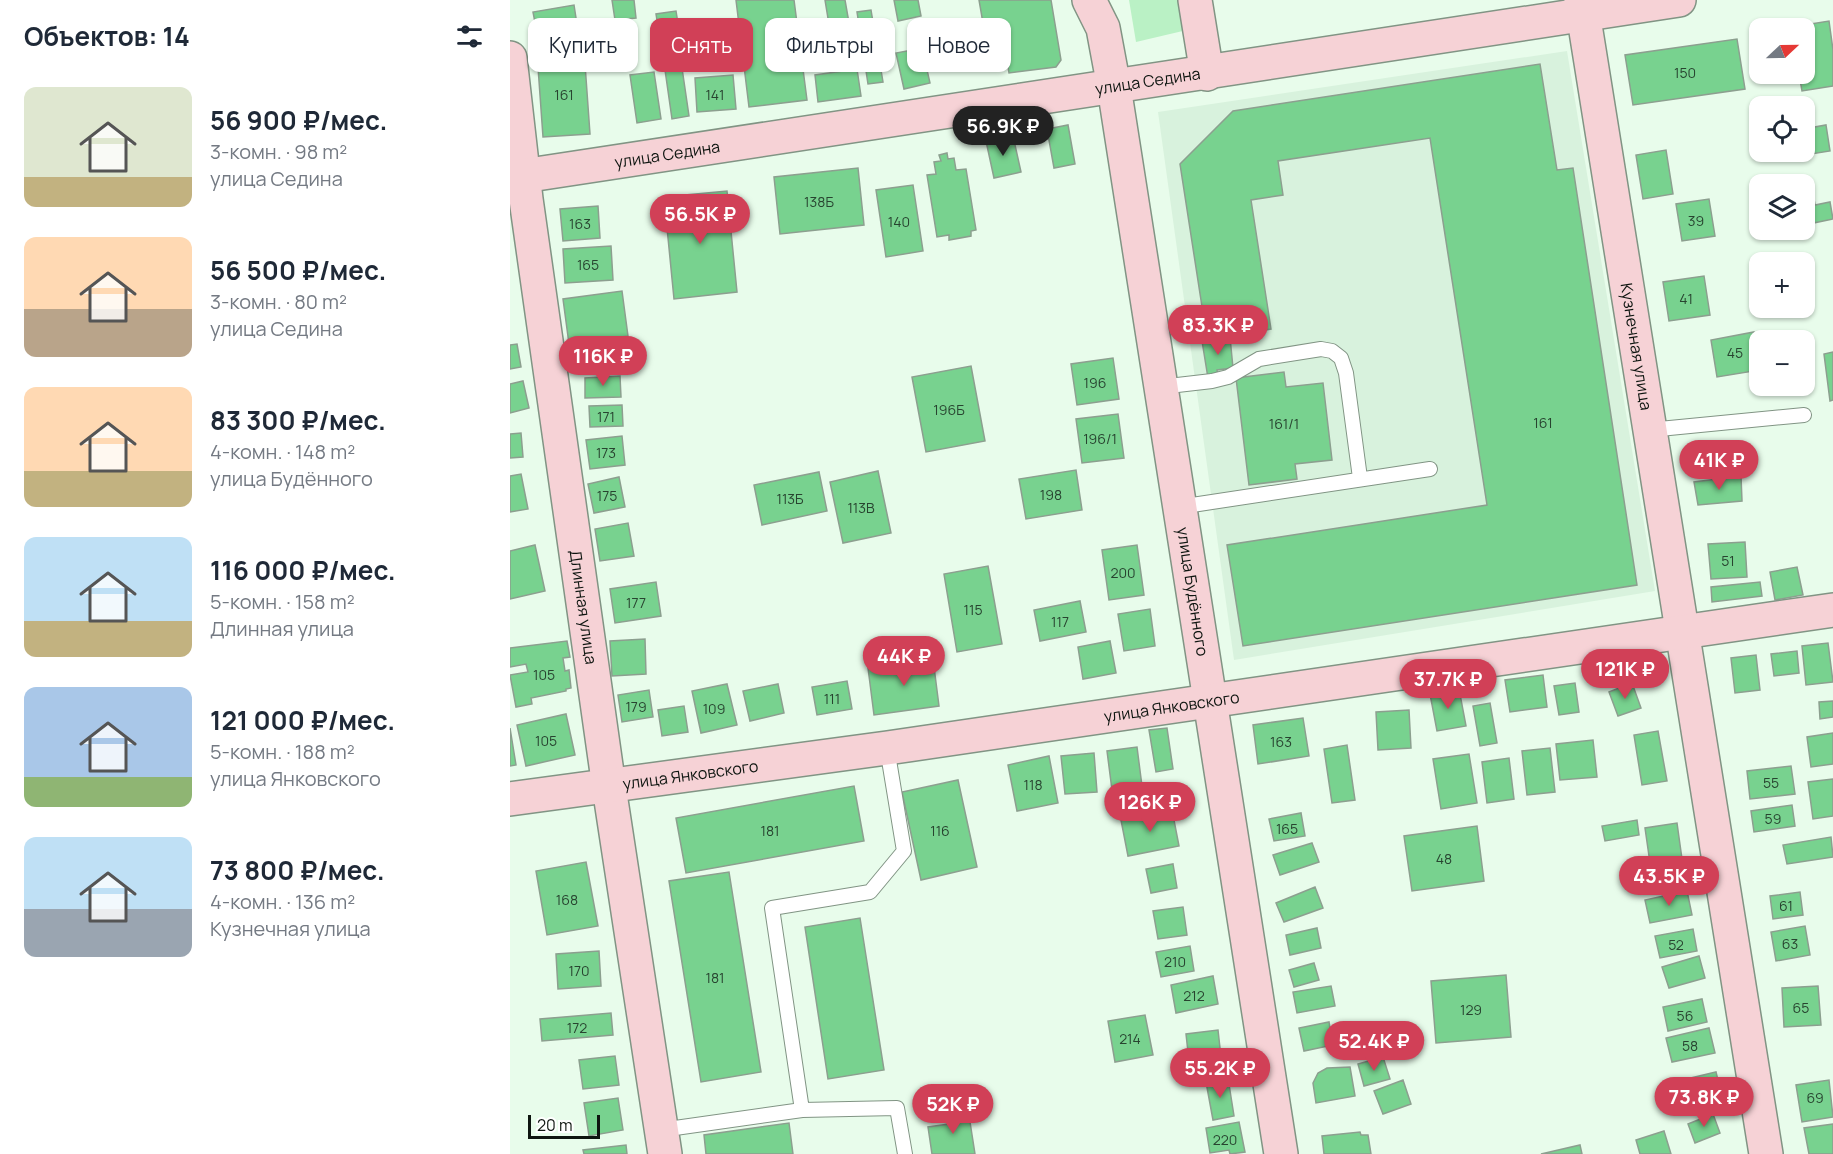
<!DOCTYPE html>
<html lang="ru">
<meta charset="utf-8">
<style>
body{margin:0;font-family:Manrope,sans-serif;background:#f2f2f3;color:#1f2937;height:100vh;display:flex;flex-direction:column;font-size:22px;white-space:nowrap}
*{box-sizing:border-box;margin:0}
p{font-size:20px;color:#747a83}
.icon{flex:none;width:33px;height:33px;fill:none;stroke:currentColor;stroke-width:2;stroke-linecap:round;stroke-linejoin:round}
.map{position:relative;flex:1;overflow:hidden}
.side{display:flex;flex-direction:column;background:#fff;width:510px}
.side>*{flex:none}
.top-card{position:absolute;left:18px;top:18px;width:570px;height:54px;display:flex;gap:12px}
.needle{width:39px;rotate:68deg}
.buttons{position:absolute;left:1239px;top:18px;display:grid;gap:12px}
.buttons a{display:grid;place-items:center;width:66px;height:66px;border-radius:12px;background:#fff;box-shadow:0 2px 4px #0004;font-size:30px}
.scale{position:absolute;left:18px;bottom:15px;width:72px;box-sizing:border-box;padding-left:6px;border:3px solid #0e1510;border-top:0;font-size:16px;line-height:21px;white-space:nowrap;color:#0e1510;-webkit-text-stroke:4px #fff;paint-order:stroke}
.price{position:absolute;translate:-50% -51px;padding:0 14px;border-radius:21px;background:#d14057;color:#fff;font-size:20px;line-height:39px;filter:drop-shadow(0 2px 3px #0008)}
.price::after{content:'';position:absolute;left:50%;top:36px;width:18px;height:14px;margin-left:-9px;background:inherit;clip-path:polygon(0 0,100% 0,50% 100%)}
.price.active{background:#222;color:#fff}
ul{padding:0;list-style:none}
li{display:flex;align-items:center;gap:18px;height:150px;padding:0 24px}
li span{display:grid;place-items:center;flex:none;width:168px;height:120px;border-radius:12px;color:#555}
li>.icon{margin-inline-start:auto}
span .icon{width:72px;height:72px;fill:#fffc;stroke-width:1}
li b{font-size:26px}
h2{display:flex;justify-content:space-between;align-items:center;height:72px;padding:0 24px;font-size:26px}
.chip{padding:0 21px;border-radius:12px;background:#fff;box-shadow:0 2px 4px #0004;font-size:21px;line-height:54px}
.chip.active{background:#d14057;color:#fff}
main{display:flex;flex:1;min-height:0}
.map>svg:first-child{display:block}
.built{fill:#d8f2dd}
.green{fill:#baf1c5}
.building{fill:#78d28f;stroke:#8c9f8f;stroke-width:1.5}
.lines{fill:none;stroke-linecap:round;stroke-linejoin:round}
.lane-casing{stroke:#819484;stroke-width:16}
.secondary-casing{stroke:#819484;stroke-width:36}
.lane{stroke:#fff;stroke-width:14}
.secondary{stroke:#f6d2d6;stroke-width:33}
.labels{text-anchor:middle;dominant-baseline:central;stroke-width:6;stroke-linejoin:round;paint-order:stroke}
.number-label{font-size:14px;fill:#284430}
.street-label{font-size:16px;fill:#0e1510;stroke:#fff}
</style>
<main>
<section class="side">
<h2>Объектов: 14<svg class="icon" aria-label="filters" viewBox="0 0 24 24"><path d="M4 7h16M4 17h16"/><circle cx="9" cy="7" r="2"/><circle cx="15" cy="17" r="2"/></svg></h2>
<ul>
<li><span style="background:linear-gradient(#dfe7d0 75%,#c2b280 0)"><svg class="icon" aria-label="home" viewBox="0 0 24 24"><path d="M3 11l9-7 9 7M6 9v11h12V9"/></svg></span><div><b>56 900 ₽/мес.</b><p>3-комн. · 98 m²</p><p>улица Седина</p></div></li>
<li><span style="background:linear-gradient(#ffd9b3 60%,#b9a48a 0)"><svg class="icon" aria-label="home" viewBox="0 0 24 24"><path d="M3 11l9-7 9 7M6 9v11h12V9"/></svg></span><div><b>56 500 ₽/мес.</b><p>3-комн. · 80 m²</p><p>улица Седина</p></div></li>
<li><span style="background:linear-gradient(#ffd9b3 70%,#c2b280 0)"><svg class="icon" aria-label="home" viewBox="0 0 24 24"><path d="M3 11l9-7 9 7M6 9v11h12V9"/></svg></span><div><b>83 300 ₽/мес.</b><p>4-комн. · 148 m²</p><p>улица Будённого</p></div></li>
<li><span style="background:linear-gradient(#bfe0f5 70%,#c2b280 0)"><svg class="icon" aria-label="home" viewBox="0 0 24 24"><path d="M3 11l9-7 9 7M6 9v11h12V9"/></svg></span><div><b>116 000 ₽/мес.</b><p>5-комн. · 158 m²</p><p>Длинная улица</p></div></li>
<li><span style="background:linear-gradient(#a9c7e8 75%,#8fb573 0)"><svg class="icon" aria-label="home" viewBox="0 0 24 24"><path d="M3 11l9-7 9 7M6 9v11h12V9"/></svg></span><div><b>121 000 ₽/мес.</b><p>5-комн. · 188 m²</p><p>улица Янковского</p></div></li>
<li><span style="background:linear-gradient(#bfe0f5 60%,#9aa5b1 0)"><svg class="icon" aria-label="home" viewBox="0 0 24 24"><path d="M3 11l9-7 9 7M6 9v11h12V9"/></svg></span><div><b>73 800 ₽/мес.</b><p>4-комн. · 136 m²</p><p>Кузнечная улица</p></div></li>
</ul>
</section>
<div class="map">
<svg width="1323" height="1154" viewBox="0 0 1323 1154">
<rect width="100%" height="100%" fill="#e8fceb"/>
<path class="built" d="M1057,51L1145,591L724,660L648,112Z"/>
<path class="green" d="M619,0H672L677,30L626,42Z"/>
<path class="building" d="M102,0H124L126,18L105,20Z
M226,0H284L297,100L239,107Z
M315,0H335L345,57L325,61Z
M384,0H408L411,16L388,21Z
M469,0H541L551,60L546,67L499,73L497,61L490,62L483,21L473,23Z
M64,5L68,31L28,38L23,12Z
M361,10L373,82L358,84L347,12Z
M166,11L173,55L153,58L146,14Z
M1319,21L1323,50V86L1292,91L1289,74H1294V28L1282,27Z
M215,27L220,61L180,66L176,31Z
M1227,39L1235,89L1123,105L1115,55Z
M412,48L420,83L394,89L386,53Z
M74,50L80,134L33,137L27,53Z
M1030,64L1047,170L1063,168L1127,585L733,646L717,545L977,505L920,138L768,161L773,195L741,200L761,329L697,339L670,164L723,111Z
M172,68L179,116L162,119L155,70Z
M347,69L351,96L308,102L305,75Z
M144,72L151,119L127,123L120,75Z
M223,75L226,109L187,112L185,78Z
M558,125L565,164L544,168L537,129Z
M1316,125L1320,151L1276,158L1275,152H1294V129Z
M503,136L511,172L484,178L476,141Z
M1156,150L1163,194L1133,199L1126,155Z
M437,153L438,159L444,158L446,170L456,169L466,230L461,231V236L439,240V235L427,237L417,175L426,174L424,162L431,161L429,155Z
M348,168L354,225L270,234L264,177Z
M403,185L413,251L376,257L366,190Z
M1302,188L1305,205L1320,202L1323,219L1294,225V189Z
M217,191L227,292L164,299L154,197Z
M1199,199L1205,236L1172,241L1166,204Z
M88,206L90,238L53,241L50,209Z
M101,246L103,280L55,283L53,249Z
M1194,276L1200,315L1159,321L1153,282Z
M112,291L118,336L59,344L53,299Z
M1244,332L1250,370L1207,377L1201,340Z
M720,337L723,368L707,370L708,377L698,378L692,341Z
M7,344L11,367L0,369V345Z
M107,348L108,370L73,372L72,350Z
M1323,352V400L1320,401L1314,354Z
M603,358L609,399L567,405L561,364Z
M461,366L475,441L416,452L402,377Z
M774,372L776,387L813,383L822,460L785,464L787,479L739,485L726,378Z
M110,376L111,397L75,398V378Z
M13,381L19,408L0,413V384Z
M112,405L113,426L80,427L79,406Z
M608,414L614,458L572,463L566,419Z
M11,433L13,457L0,458V434Z
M112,436L115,465L80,469L76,440Z
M566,470L572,510L516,519L509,479Z
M368,471L381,533L333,543L320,482Z
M309,472L317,511L252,525L244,485Z
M11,474L18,509L0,512V476Z
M1231,476L1232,501L1188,505L1184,482Z
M109,477L115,507L84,513L78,484Z
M118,523L124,556L90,561L85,529Z
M1235,542L1237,577L1201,579L1198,544Z
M25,545L35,591L0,599V551Z
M627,545L634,595L599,600L592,550Z
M478,566L492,644L447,652L434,574Z
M1287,567L1293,595L1265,600L1260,572Z
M146,582L151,616L105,623L100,589Z
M1250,582L1252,596L1202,602L1201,587Z
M570,601L576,632L530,641L524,610Z
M640,609L645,646L614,651L608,614Z
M135,639L136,674L102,676L100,641Z
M57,641L60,657L53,658L55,671L59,670L61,688L56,689V691L21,698L22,704L6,707L0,675L18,672L16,664L0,667V648Z
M600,641L606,673L573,679L568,647Z
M1318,643L1323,682L1296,685L1292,646Z
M1287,651L1289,673L1264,676L1261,654Z
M1246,655L1250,690L1225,693L1221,658Z
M423,659L429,706L364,715L358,668Z
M1033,675L1037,707L1000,712L995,680Z
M337,681L342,709L307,715L302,687Z
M1065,683L1069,712L1049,715L1044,686Z
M1122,683L1131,708L1108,716L1099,692Z
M217,684L227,725L191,733L182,691Z
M268,684L274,713L240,721L233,691Z
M949,689L956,726L927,731L920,694Z
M139,690L143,717L112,722L108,695Z
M1323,701V717L1310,719L1309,702Z
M980,703L987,743L970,746L963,706Z
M174,706L178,732L152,736L148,710Z
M899,710L901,748L868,750L866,712Z
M56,714L65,755L16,766L7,725Z
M793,718L799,756L748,764L743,725Z
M0,728L6,765L0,766Z
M657,728L663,769L646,772L639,730Z
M1148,731L1157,781L1132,785L1124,735Z
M1323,733V764L1301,767L1297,737Z
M1083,740L1087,777L1050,780L1046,744Z
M837,745L845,800L822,803L814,749Z
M627,747L632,786L602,790L597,751Z
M1040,748L1045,792L1017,795L1012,751Z
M584,753L587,792L555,794L551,756Z
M959,754L967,803L931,809L923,759Z
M539,756L548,803L507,811L498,765Z
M999,758L1004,799L977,803L972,762Z
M1281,766L1285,794L1240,799L1237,771Z
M1323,779V816L1303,819L1298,782Z
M448,780L467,867L411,880L392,792Z
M344,786L354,841L176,873L166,818Z
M1282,805L1285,826L1244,832L1241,811Z
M662,810L669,846L618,856L611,820Z
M791,813L795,836L764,841L759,819Z
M1127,820L1129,835L1095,841L1092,826Z
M1167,823L1173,866L1141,870L1135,828Z
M967,826L974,881L902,891L894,836Z
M1321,837L1323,857L1277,864L1273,845Z
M802,843L809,862L770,875L763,855Z
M76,862L88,926L37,935L26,871Z
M663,864L667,888L641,893L636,869Z
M219,872L251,1072L191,1082L159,881Z
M805,887L813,908L774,922L766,903Z
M1177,891L1182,915L1140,923L1135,900Z
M1290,892L1293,915L1263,919L1260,896Z
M673,907L677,935L648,939L643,911Z
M350,918L374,1070L318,1079L295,927Z
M1295,926L1300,955L1266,961L1261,932Z
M807,928L811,948L780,955L776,935Z
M1183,929L1187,951L1150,958L1145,936Z
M680,946L684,971L651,977L646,952Z
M89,951L91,986L48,989L46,954Z
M1189,956L1195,978L1159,988L1152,967Z
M804,963L809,980L784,987L779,970Z
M996,975L1001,1037L926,1043L921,981Z
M703,976L708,1004L666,1013L661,985Z
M821,986L825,1006L787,1013L783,992Z
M1308,986L1311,1025L1274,1027L1272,988Z
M1192,999L1197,1022L1158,1031L1153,1007Z
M101,1013L103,1035L32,1041L30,1019Z
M635,1015L643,1055L605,1062L598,1021Z
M819,1022L823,1045L794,1051L789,1028Z
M1199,1028L1205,1053L1162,1062L1156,1038Z
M708,1030L711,1057L679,1061L676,1034Z
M105,1056L109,1085L73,1089L69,1060Z
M873,1057L880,1079L854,1086L848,1064Z
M840,1067L845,1096L806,1103L803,1083L808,1073L817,1068Z
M1206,1072L1212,1097L1178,1106L1172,1080Z
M718,1078L724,1116L703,1120L696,1082Z
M893,1080L901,1104L873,1114L864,1091Z
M1319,1080L1323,1117L1292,1122L1286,1085Z
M108,1098L113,1130L79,1136L74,1103Z
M458,1109L465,1154H422L418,1127L439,1124L437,1113Z
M1203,1114L1210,1133L1185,1143L1178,1124Z
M729,1122L735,1152L720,1154L719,1150L700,1153L696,1128Z
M279,1123L283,1154H196L194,1135Z
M1323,1124V1154H1299L1294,1128Z
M1154,1131L1161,1154H1130L1126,1140Z
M850,1132L851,1135H858L861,1154H814L812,1136Z
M116,1145L117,1154H74L73,1150Z
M1070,1145L1072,1154H1031Z"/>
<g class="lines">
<g class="lane-casing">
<path id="lane" d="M650,387L702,381L718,377L749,359L811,349L822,351L831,358L836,373L850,478
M1139,430L1294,415
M669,507L920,469
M292,1110L262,908L360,892L394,851L377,748
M151,1130L292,1110L387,1108L395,1154"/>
</g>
<g class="secondary-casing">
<g id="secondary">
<path id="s1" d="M579,0L593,28L604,87L771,1154"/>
<path d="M685,0L697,74"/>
<path id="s2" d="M1071,0L1256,1154"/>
<path id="s3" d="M0,58L16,199L99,787L155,1154"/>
<path id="s4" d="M0,178L1169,0"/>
<path id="s5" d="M0,799L377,748L1323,610"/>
</g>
</g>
<use href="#lane" class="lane"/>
<use href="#secondary" class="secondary"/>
</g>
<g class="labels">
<g class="number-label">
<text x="1175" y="72">150</text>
<text x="54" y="94">161</text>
<text x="205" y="94">141</text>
<text x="309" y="201">138Б</text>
<text x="1186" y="220">39</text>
<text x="389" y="221">140</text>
<text x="70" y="223">163</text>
<text x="78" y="264">165</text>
<text x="1176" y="298">41</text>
<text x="1225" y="352">45</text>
<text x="585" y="382">196</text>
<text x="439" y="409">196Б</text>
<text x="96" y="416">171</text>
<text x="1033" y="422">161</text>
<text x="774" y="423">161/1</text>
<text x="590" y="438">196/1</text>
<text x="96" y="452">173</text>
<text x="541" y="494">198</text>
<text x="97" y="495">175</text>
<text x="280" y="498">113Б</text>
<text x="351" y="507">113В</text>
<text x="1218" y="560">51</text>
<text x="613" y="572">200</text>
<text x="126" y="602">177</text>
<text x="463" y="609">115</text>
<text x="550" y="621">117</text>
<text x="34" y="674">105</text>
<text x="322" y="698">111</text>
<text x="126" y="706">179</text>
<text x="204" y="708">109</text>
<text x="36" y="740">105</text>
<text x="771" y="741">163</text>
<text x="1261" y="782">55</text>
<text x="523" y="784">118</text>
<text x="1263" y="818">59</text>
<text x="777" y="828">165</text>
<text x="260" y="830">181</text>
<text x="430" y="830">116</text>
<text x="934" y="858">48</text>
<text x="57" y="899">168</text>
<text x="1276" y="905">61</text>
<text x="1280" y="943">63</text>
<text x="1166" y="944">52</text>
<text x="665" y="961">210</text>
<text x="69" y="970">170</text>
<text x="205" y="977">181</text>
<text x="684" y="995">212</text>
<text x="1291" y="1007">65</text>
<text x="961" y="1009">129</text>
<text x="1175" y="1015">56</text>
<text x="67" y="1027">172</text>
<text x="620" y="1038">214</text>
<text x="1180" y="1045">58</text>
<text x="1305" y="1097">69</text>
<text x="715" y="1139">220</text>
</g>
<g class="street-label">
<text stroke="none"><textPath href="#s4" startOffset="645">улица Седина</textPath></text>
<text stroke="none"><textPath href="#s4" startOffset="159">улица Седина</textPath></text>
<text stroke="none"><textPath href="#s2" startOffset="351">Кузнечная улица</textPath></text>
<text stroke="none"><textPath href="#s1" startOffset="602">улица Будённого</textPath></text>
<text stroke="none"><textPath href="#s3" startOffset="554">Длинная улица</textPath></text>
<text stroke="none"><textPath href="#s5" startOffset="668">улица Янковского</textPath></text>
<text stroke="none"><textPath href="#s5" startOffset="182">улица Янковского</textPath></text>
</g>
</g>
</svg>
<div class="buttons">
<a><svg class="needle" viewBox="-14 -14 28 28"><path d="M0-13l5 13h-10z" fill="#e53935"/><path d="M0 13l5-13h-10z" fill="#747a83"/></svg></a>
<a><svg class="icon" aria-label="locate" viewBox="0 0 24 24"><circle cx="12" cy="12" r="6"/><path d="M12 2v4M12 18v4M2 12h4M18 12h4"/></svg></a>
<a><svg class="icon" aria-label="layers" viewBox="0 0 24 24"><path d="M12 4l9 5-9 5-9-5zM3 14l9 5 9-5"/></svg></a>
<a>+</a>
<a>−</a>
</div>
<div class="scale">20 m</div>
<b class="price active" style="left:493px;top:157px">56.9K ₽</b>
<b class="price" style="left:190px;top:245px">56.5K ₽</b>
<b class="price" style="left:708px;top:356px">83.3K ₽</b>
<b class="price" style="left:93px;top:387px">116K ₽</b>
<b class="price" style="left:1209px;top:491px">41K ₽</b>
<b class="price" style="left:394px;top:687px">44K ₽</b>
<b class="price" style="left:1115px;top:700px">121K ₽</b>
<b class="price" style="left:938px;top:710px">37.7K ₽</b>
<b class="price" style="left:640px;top:833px">126K ₽</b>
<b class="price" style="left:1159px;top:907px">43.5K ₽</b>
<b class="price" style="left:864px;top:1072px">52.4K ₽</b>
<b class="price" style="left:710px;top:1099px">55.2K ₽</b>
<b class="price" style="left:1194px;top:1128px">73.8K ₽</b>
<b class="price" style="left:443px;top:1135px">52K ₽</b>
<div class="top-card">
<a class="chip">Купить</a>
<a class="chip active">Снять</a>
<a class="chip">Фильтры</a>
<a class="chip">Новое</a>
</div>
</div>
</main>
